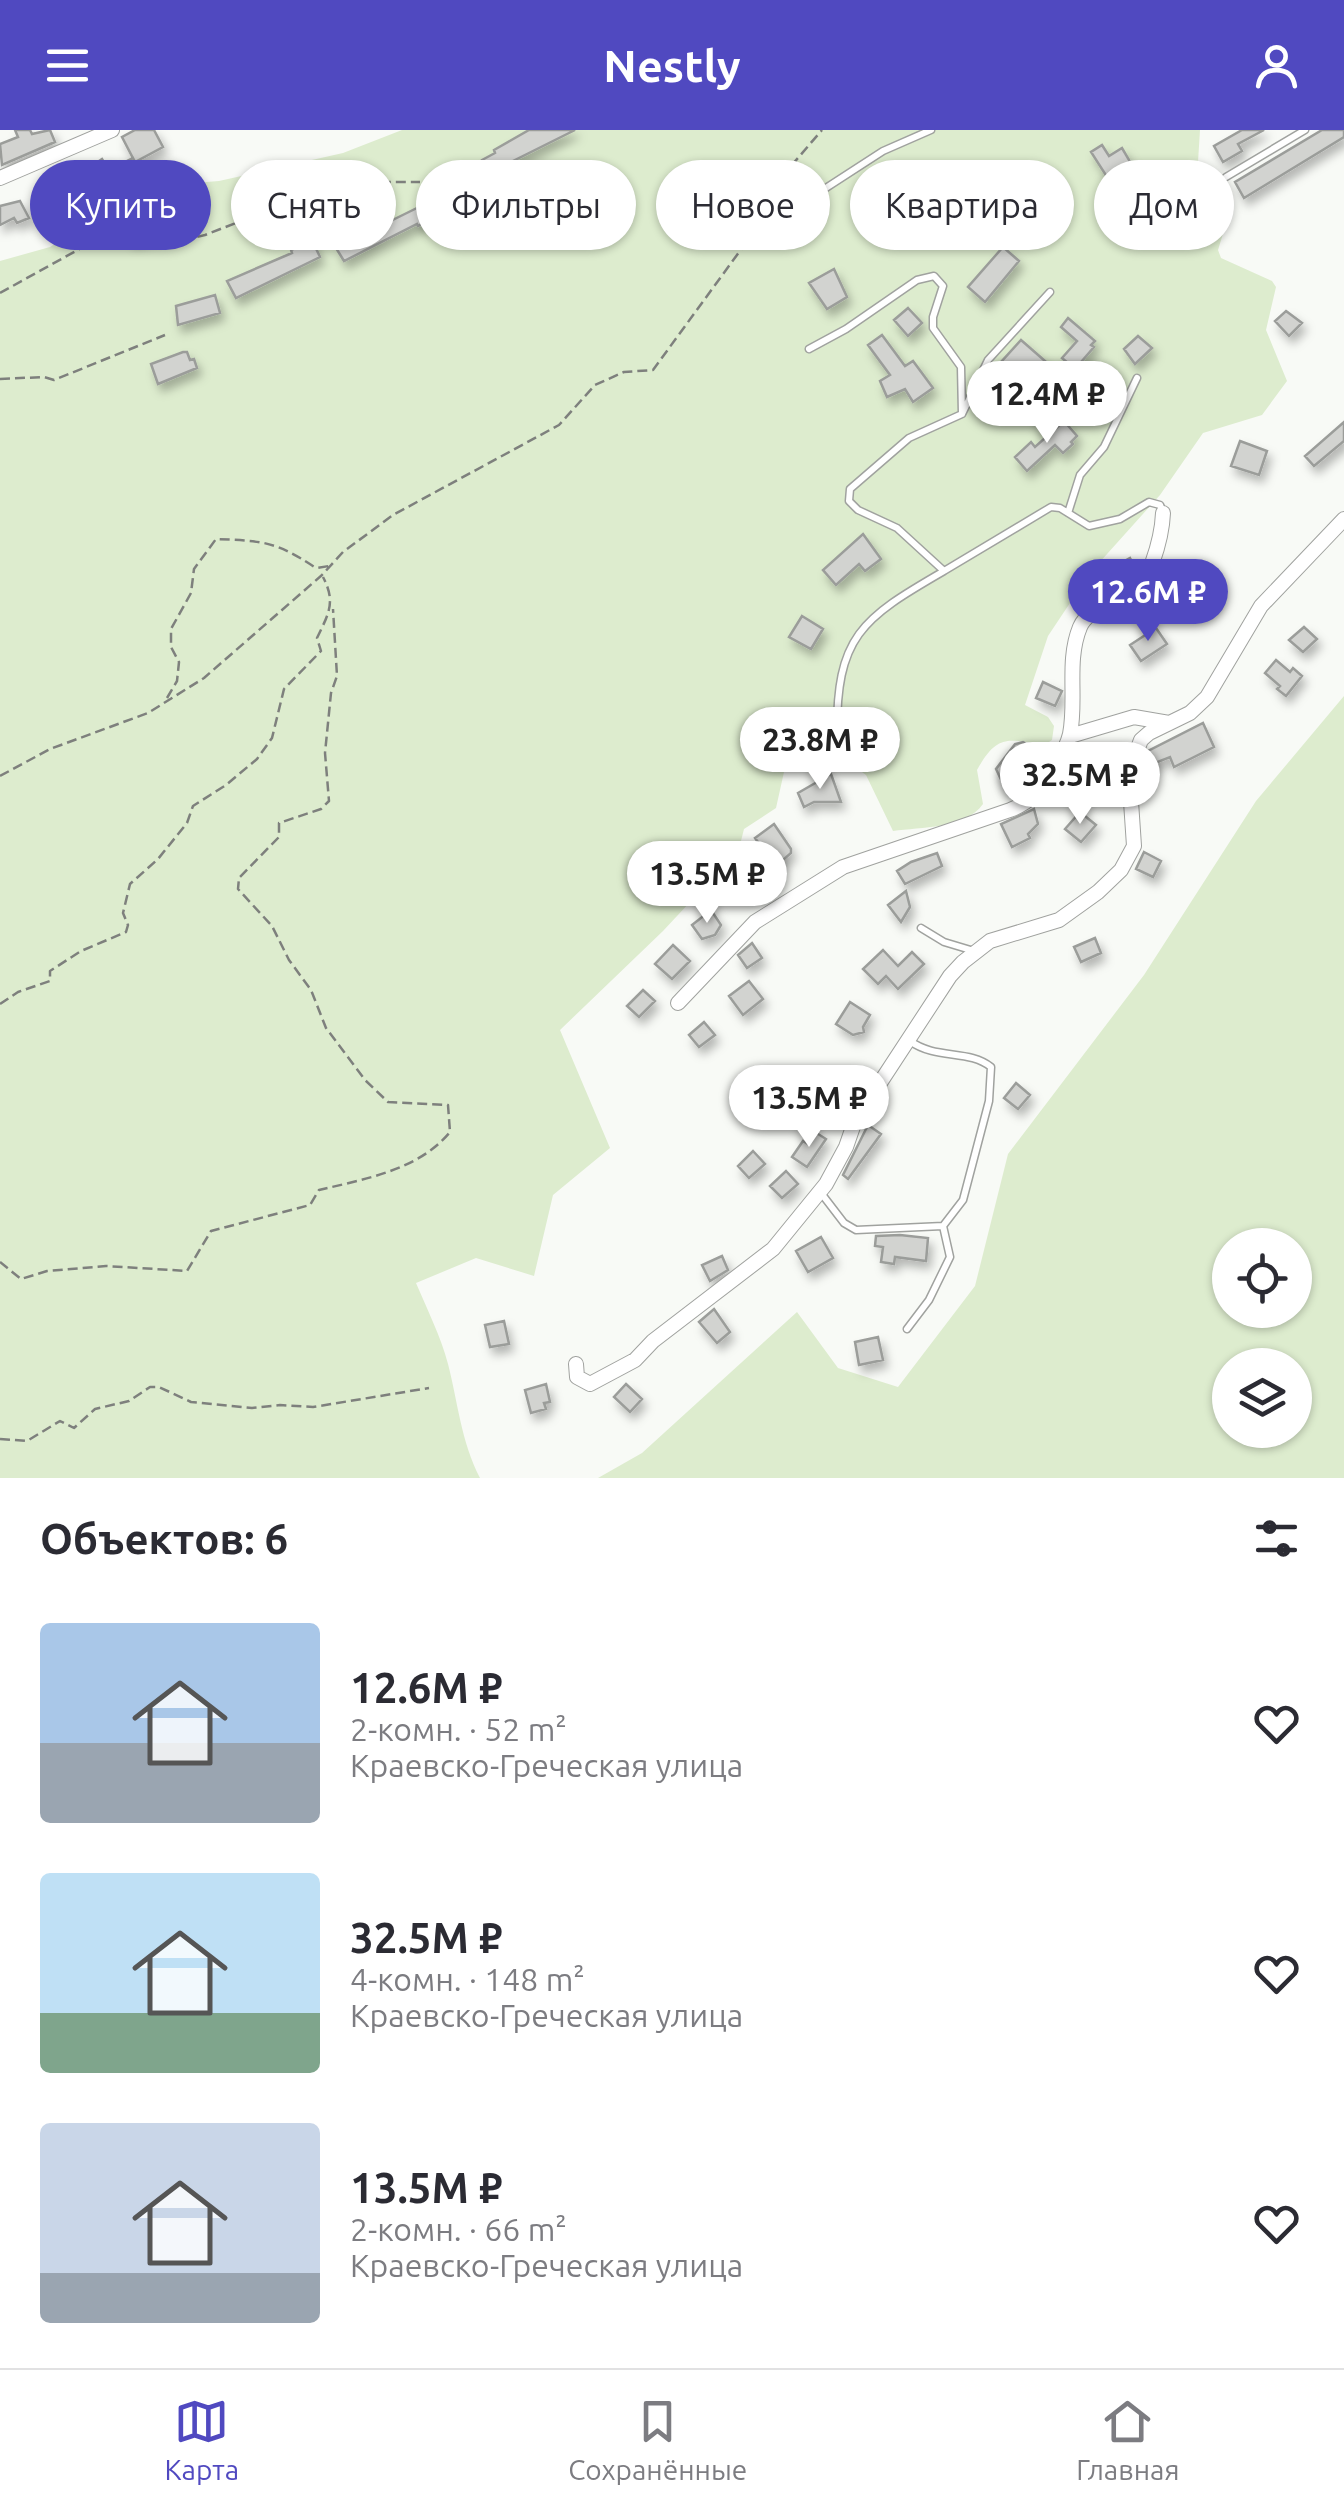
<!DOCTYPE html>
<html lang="ru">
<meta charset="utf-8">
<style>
body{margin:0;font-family:Ubuntu,sans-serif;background:#f2f2f3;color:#2b2b33;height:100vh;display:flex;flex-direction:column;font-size:38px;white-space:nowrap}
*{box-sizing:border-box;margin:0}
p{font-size:32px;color:#7c7c81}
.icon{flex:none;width:55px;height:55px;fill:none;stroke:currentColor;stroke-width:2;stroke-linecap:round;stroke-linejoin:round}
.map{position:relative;height:1348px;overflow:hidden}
.panel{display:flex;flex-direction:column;background:#fff;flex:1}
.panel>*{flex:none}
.hud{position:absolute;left:30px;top:30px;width:1285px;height:90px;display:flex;gap:20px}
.buttons{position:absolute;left:1212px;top:1098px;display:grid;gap:20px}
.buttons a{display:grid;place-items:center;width:100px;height:100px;border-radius:50%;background:#fff;box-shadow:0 2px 8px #0004;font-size:50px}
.price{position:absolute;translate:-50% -85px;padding:0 22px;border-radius:35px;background:#fff;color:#222;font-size:32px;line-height:65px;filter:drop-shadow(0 2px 5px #0008)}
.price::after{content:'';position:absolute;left:50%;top:60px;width:30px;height:22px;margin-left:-15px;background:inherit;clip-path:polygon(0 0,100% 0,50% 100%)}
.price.selected{background:#5049c0;color:#fff}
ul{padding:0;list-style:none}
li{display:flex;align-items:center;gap:30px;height:250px;padding:0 40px}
li span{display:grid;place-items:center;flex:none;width:280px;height:200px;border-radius:10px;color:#555}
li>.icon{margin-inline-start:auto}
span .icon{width:120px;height:120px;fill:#fffc;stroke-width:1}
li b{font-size:42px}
h2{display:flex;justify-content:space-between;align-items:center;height:120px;padding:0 40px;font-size:42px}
.tag{padding:0 35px;border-radius:45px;background:#fff;box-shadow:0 2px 8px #0004;font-size:35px;line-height:90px}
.tag.selected{background:#5049c0;color:#fff}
header{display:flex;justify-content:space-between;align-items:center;height:130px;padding:0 40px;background:#5049c0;color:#fff;font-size:45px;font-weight:700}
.tab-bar{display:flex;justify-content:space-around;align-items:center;height:140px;border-top:2px solid #e1e1e2;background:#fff;font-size:28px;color:#7c7c81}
.tab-bar a{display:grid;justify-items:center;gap:5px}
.tab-bar .selected{color:#5049c0}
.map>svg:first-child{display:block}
.green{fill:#ddecce;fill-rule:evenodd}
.building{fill:#d2d3d0;stroke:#9b9d9a;stroke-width:2.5;filter:url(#shadow)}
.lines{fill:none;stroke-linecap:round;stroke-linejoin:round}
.service-casing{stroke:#a0a29f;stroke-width:9}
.minor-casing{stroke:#a0a29f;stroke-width:16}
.path{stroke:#7e807d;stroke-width:2.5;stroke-dasharray:10 5;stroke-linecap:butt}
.service{stroke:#fff;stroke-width:6}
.minor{stroke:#fff;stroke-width:14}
</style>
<header><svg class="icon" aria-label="menu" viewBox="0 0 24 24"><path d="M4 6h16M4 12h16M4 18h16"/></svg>Nestly<svg class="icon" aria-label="person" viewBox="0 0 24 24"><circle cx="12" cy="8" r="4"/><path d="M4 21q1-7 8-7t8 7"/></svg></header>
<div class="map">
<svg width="1344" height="1348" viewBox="0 0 1344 1348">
<defs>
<filter id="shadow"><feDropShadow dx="4" dy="7" stdDeviation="5" flood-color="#0004"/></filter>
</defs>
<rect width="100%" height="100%" fill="#f8faf6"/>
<path class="green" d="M402,0H1200L1197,48L1226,94L1218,120L1221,128L1272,151L1276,157L1266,200L1287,251L1262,285L1203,303L1160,365L1090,443L1048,506L1025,575L1048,587L1054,596L1052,610L1043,616C1006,607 996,606 977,640L983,674C965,699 921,697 893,701L866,645L833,621L786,633L776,678L744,699L736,731L706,755L663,801L560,900L610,1018L553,1065L534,1146L476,1128L416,1153C427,1179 441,1207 448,1234C458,1273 461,1311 480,1348H0V131L50,117L143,57L219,51L343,23Z
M1344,566V1348H598L642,1323L797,1182L838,1238L898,1257L975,1156L1008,1024L1144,845L1256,671ZM1230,1115H1295V1180H1230ZM1230,1235H1295V1300H1230Z"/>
<path class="building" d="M15,0H30L32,4L50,0L55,12L2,35L0,14L18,7Z
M135,0H154L163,17L135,32L122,7Z
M529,0H575L503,36L504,38L464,66L466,70L452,77L444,61L470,44L469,41L483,33L482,30L495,23L494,20Z
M1242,0H1264L1238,14L1242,21L1223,32L1214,16Z
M1322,0H1344V7L1244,68L1235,52Z
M1102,15L1109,26L1122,18L1132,35L1109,50L1091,22Z
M133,28L139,39L98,63L90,44L96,33L102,29L107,37L111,34L113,38Z
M70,50L79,72L53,82L44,60Z
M20,71L29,88L17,93L14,88L0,95V76Z
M423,75L432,88L418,96L417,94L344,131L336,118Z
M154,81L161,100L132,110L125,91Z
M312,110L320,127L236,168L227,151L292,123L291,120Z
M1003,117L1019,131L985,172L968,157Z
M834,139L847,167L827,179L809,153Z
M215,165L220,183L178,195L176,176Z
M908,178L922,193L908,206L894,190Z
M1286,181L1302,193L1289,206L1275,191Z
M1068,188L1095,211L1091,215L1094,217L1075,239L1062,228L1077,211L1061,197Z
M882,205L905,236L913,231L933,258L913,272L905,259L887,267L880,251L890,245L868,215Z
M1138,206L1152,218L1135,234L1124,219Z
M1021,210L1045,231L1027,253L1002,231Z
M183,222H187L190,230L194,229L197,238L158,254L151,234Z
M1084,252L1102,265L1091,280L1073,267Z
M1064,291L1077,306L1071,312L1073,314L1063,323L1055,315L1027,341L1015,327L1031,312L1035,317Z
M1344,292V311L1314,336L1305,326Z
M1240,311L1267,321L1259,345L1231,336Z
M863,404L881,429L865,441L859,434L836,455L823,440Z
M1130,428L1137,441L1134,448L1123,454L1114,437Z
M1168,448L1186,465L1177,476L1171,470L1169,473L1158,459Z
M802,486L823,499L811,519L789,507Z
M1304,497L1317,509L1303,522L1289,510Z
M1156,498L1167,514L1141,531L1130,515Z
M1276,530L1290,542L1293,538L1302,546L1286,566L1277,559L1280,556L1265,543Z
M1043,552L1062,561L1055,576L1036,568Z
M1203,593L1214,617L1174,637L1170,627L1150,635L1148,621Z
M1023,612L1026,614L1030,628L1009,656H1004L996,639L1015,614Z
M1071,631L1085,634L1080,647L1084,655L1061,651Z
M831,644L841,672H814L804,677L798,663Z
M1034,679L1038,694L1028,704L1030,708L1012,717L1001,694Z
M1080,682L1096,695L1081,712L1065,699Z
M774,694L791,719V723L783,730H775L761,740L766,754L748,762L738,738L768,726L755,708Z
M1144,722L1161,731L1153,747L1136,739Z
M937,723L942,736L905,754L897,741L911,732Z
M906,761L910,777L901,792L888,775Z
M711,780L721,795L715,805L702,809L692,795Z
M1095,808L1101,823L1081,832L1074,817Z
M752,813L762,828L747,838L738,825Z
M673,815L690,831L672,849L655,834Z
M883,820L898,836L912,822L924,834L898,859L886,846L878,854L863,839Z
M749,851L763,869L743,885L729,866Z
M643,860L655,871L639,887L627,876Z
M850,872L870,885L863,897L864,902L853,905L836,894Z
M704,892L715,905L699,917L689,905Z
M1016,953L1030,965L1018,979L1004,968Z
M868,995L881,1004L848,1049L843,1045Z
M815,1002L826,1009L807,1037L792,1027L803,1011L808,1014Z
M753,1021L765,1034L749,1048L738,1036Z
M786,1041L798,1054L782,1068L770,1056Z
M900,1105L928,1108L926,1131L895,1127L894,1134L881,1132L883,1117L875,1116L876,1106Z
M821,1107L833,1128L808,1142L796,1121Z
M722,1126L728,1140L710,1151L702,1135Z
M714,1179L730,1202L717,1213L699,1192Z
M504,1191L509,1214L490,1217L485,1195Z
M878,1207L883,1230L859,1235L855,1212Z
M546,1254L550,1272L544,1273L546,1279L531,1283L525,1260Z
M626,1254L642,1269L630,1282L614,1267Z"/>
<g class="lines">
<g class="service-casing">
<path id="service" d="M1226,47L1305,0
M812,67L883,21L931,0
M1050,162L988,230L962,284L909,308L850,359L849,371L858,380L897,398L944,441L1051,377L1060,378L1089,396L1120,389L1149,372L1160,375L1163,382
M809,219L846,199L917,150L934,146L943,156L933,187V198L961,237L962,284
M1068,383L1080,345L1104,317L1137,248
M837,607C836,506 861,489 944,441
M921,798L944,812L974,821
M821,1063L844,1093L856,1100L943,1096
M907,1199L929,1170L950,1127L943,1096L963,1070L989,971L991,937C969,919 936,930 910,911"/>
</g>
<g class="minor-casing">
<path id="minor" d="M0,48L112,0
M1070,606L1134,587L1169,593
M678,873L755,792L843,737L1010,680C1029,673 1045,658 1054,639C1060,628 1067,617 1070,604C1077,569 1066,531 1080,497C1089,476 1110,484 1126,474C1148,460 1162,408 1163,383
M576,1234L577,1247L590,1254L635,1230L653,1211L773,1119L826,1054L846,1017L855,991L950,846L963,832L990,811L1059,790L1098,762L1121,740L1134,716L1129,642L1141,610L1149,603L1190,583L1207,567L1261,476L1344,389"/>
</g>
<path class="path" d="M746,113L779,50L822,0
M0,163L83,117L176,112L205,105L354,47L383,52H420
M0,249L44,247L54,250L165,205
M167,568L177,551L179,532L171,517V499L191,463L194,439L216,409C264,411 275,411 316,438L329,436
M0,646L50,619L148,583L204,548L322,445L343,422L393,385L559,295L595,255L624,242L653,240L745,114L803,73
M0,874L18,862L50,851V841L81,821L126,802L128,795L123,783L130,754L158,729L187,693L193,676L226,655L257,629L272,608L284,559L321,521L317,508C329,483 336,472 323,447
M0,1132L21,1149L47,1141L106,1136L187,1141L211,1101L310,1075L319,1060C365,1049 419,1040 450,1002L448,975L388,972L365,950L326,898L311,860L289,830L272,796L238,759L239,748L279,707V693L321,679L329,671L325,623L331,563L337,546L333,479
M0,1309L27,1311L60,1291L74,1298L95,1279L129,1271L150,1257H159L191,1272L252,1278L280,1275L313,1277L429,1258"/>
<use href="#service" class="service"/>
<use href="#minor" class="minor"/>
</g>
</svg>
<div class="buttons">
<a><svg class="icon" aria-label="locate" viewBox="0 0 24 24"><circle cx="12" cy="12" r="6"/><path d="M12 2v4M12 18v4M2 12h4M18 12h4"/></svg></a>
<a><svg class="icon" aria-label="layers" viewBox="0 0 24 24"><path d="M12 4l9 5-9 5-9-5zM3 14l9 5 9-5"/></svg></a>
</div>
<b class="price" style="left:1047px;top:316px">12.4M ₽</b>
<b class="price selected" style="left:1148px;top:514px">12.6M ₽</b>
<b class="price" style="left:820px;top:662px">23.8M ₽</b>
<b class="price" style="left:1080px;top:697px">32.5M ₽</b>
<b class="price" style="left:707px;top:796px">13.5M ₽</b>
<b class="price" style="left:809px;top:1020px">13.5M ₽</b>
<div class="hud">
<a class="tag selected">Купить</a>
<a class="tag">Снять</a>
<a class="tag">Фильтры</a>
<a class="tag">Новое</a>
<a class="tag">Квартира</a>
<a class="tag">Дом</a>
</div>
</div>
<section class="panel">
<h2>Объектов: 6<svg class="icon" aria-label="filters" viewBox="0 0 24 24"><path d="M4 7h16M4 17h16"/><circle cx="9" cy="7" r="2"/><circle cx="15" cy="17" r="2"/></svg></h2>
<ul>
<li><span style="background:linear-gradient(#a9c7e8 60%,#9aa5b1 0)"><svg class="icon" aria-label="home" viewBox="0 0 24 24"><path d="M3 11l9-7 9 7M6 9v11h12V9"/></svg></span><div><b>12.6M ₽</b><p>2-комн. · 52 m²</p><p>Краевско-Греческая улица</p></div><svg class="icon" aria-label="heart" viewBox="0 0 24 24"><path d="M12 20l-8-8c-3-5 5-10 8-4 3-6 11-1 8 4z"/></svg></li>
<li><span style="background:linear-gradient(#bfe0f5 70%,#7fa58c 0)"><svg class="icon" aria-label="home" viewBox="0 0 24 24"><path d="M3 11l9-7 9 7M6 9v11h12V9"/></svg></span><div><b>32.5M ₽</b><p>4-комн. · 148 m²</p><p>Краевско-Греческая улица</p></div><svg class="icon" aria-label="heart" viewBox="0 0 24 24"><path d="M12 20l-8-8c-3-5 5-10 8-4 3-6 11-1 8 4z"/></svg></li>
<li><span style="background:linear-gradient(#c9d6e8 75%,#9aa5b1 0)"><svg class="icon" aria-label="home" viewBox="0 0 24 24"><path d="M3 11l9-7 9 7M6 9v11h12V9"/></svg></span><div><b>13.5M ₽</b><p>2-комн. · 66 m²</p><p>Краевско-Греческая улица</p></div><svg class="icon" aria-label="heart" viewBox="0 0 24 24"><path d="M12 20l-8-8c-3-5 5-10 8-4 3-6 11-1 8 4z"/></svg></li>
</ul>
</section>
<nav class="tab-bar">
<a class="selected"><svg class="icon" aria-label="map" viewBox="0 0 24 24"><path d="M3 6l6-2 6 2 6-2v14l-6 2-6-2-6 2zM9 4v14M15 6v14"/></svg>Карта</a>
<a><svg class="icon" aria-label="saved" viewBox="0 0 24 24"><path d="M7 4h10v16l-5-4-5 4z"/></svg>Сохранённые</a>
<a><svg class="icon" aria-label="home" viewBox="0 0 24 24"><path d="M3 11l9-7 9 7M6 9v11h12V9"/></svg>Главная</a>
</nav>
